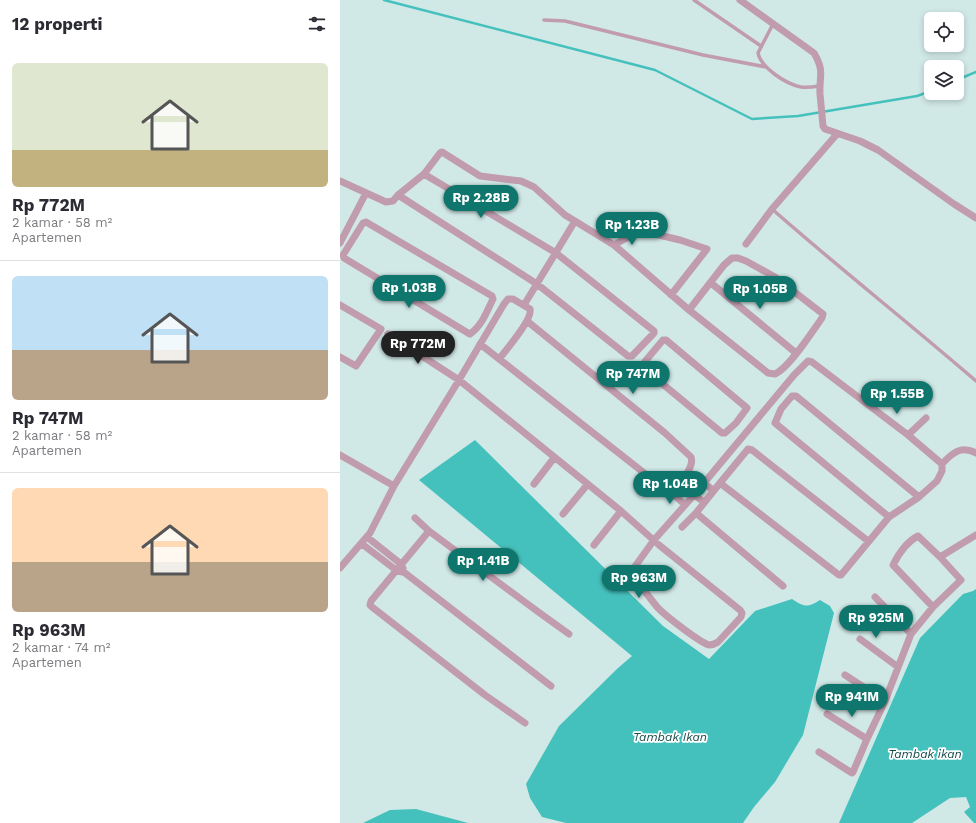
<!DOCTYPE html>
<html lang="id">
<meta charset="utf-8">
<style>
body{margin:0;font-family:"Work Sans",sans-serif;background:#f2f2f3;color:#2b2b33;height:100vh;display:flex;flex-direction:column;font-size:15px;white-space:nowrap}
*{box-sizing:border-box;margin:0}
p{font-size:13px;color:#7c7c81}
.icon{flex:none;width:22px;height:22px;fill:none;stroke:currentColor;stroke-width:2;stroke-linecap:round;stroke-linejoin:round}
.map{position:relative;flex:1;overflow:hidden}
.sheet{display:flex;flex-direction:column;background:#fff;width:340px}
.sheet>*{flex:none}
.tools{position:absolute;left:584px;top:12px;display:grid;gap:8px}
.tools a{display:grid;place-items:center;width:40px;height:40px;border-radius:6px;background:#fff;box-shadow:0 2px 6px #0003;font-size:20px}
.price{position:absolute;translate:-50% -34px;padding:0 9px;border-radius:14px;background:#0f766e;color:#fff;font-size:13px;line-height:26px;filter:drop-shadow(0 1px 2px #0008)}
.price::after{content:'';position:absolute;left:50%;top:24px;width:12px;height:9px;margin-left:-6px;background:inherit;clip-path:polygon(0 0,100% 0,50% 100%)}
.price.current{background:#222;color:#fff}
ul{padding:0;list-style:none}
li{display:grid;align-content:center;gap:8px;height:212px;padding:0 12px}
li+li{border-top:1px solid #e1e1e2}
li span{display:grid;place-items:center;height:124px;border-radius:6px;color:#555}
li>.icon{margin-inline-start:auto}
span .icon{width:72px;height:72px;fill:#fffc;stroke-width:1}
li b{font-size:17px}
h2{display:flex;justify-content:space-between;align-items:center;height:48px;padding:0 12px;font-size:17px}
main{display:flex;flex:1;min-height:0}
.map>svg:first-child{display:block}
.water{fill:#45c1bd}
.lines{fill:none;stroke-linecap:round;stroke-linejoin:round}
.stream{stroke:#45c1bd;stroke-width:2.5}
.lane{stroke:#c09cad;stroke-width:3.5}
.street{stroke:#c09cad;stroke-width:7}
.labels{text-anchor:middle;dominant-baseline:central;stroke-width:3.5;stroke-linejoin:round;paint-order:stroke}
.water-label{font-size:12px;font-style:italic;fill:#144a48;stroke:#fff}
</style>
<main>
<section class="sheet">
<h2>12 properti<svg class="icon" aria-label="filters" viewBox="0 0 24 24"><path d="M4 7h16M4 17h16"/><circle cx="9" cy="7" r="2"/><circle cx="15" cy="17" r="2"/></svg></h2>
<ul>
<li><span style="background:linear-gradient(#dfe7d0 70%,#c2b280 0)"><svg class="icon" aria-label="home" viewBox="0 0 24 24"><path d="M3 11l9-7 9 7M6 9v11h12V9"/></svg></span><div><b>Rp 772M</b><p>2 kamar · 58 m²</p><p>Apartemen</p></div></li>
<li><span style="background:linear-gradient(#bfe0f5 60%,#b9a48a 0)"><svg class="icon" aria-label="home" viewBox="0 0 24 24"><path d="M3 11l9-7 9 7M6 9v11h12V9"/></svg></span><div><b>Rp 747M</b><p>2 kamar · 58 m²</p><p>Apartemen</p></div></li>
<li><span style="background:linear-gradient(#ffd9b3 60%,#b9a48a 0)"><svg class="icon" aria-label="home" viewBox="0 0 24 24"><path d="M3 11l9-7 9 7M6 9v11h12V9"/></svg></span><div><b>Rp 963M</b><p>2 kamar · 74 m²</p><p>Apartemen</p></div></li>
</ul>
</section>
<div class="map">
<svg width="636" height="823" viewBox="0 0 636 823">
<rect width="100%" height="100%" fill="#d0e8e6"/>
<path class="water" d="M135,440L323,626L369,659L415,611L452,599C464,607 467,608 480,600L490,606L494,613L463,735L435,782L414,807L403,823H226L202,817L190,798L186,784L219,726L278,668L292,656L79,480Z
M636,589V823H634L624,812L630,807L626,797L610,798L572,823H499L580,638L623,594L633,591Z
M76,809L128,823H23L50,810Z"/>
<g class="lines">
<path class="stream" d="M44,0L315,70L412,119L458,116L577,96L591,91
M617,80L636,72"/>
<path class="lane" d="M354,0L421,46
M204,20L225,21L363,55L426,67
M433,24L418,53C421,68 446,84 461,87C467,88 473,87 479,86
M432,209C499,268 569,323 636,381"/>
<path class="street" d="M400,0L474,53C485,72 479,75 480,94C481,105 482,115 483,126L485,129L520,141L538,150L614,204L636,218
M0,181L46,202L53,201L58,195L84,174L100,153L102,152L140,176L181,181L194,187L225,215L274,245L349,310
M58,195L197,284L288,356H292L314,333V331L216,253L84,174
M26,222L152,296L153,299C147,311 142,326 130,334L128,333L4,258L3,255L23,223Z
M0,243L26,193
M406,244L432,209L497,134
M274,245L299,231H302L340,240L367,249L331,295
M392,258H398L406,261L435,277L483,314L482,318C472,332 449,368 435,374L428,373L349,310L384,265Z
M371,283L456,353
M0,305L41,329L16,366L0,357
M184,305L235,221
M187,321L325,433L351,457C354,466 345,476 339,483
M48,334L119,380L281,511L319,545L400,610L402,613L401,617L378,642C375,644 372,645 369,645C359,642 326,616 318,608C309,597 300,585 291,574V572L314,540L354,495L364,502
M323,340H326L407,408L396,423L385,433H382L302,367V365Z
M140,344L322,487L329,490L339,483L354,495L454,375L468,361L472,362L568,435L602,464C612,453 621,445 636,453
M568,435L586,418
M0,455L54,486
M349,472L373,490
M380,483L499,575H501L549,517L579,497L597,481L602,471V464
M194,484L214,458
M329,490L345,505
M223,514L247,485
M549,517L435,423L441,409L452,396H456L579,497
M75,518L89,531
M342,527L356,513
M578,536L600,557L621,580L593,607L553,565C559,553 566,542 578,536Z
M27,537L61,564L63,568
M22,544L56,570L65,573L211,686
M254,545L281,511
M600,557L636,535
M0,568L30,533L54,486L116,385L164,304L168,299H173L190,309C193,319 166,350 159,359
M443,586L356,513L380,483L408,449L412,450L528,541
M535,597L571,634
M520,639L558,667
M505,675L545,701
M487,714L527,739
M185,723L145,695L32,607L30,605L31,601L89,531L197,611L229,634
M479,752L512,773L513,772L527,739L545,701L571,634L593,607"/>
</g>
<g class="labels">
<g class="water-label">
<text x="330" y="737">Tambak Ikan</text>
<text x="585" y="754">Tambak ikan</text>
</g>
</g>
</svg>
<div class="tools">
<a><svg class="icon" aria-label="locate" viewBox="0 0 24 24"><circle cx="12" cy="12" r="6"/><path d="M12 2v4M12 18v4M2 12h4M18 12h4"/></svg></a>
<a><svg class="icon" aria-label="layers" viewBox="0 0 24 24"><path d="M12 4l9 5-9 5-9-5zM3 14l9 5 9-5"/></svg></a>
</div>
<b class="price" style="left:141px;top:219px">Rp 2.28B</b>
<b class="price" style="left:292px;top:246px">Rp 1.23B</b>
<b class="price" style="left:69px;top:309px">Rp 1.03B</b>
<b class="price" style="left:420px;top:310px">Rp 1.05B</b>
<b class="price current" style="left:78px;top:365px">Rp 772M</b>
<b class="price" style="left:293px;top:395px">Rp 747M</b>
<b class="price" style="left:557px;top:415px">Rp 1.55B</b>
<b class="price" style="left:330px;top:505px">Rp 1.04B</b>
<b class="price" style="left:143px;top:582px">Rp 1.41B</b>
<b class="price" style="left:299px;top:599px">Rp 963M</b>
<b class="price" style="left:536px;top:639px">Rp 925M</b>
<b class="price" style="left:512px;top:718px">Rp 941M</b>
</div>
</main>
